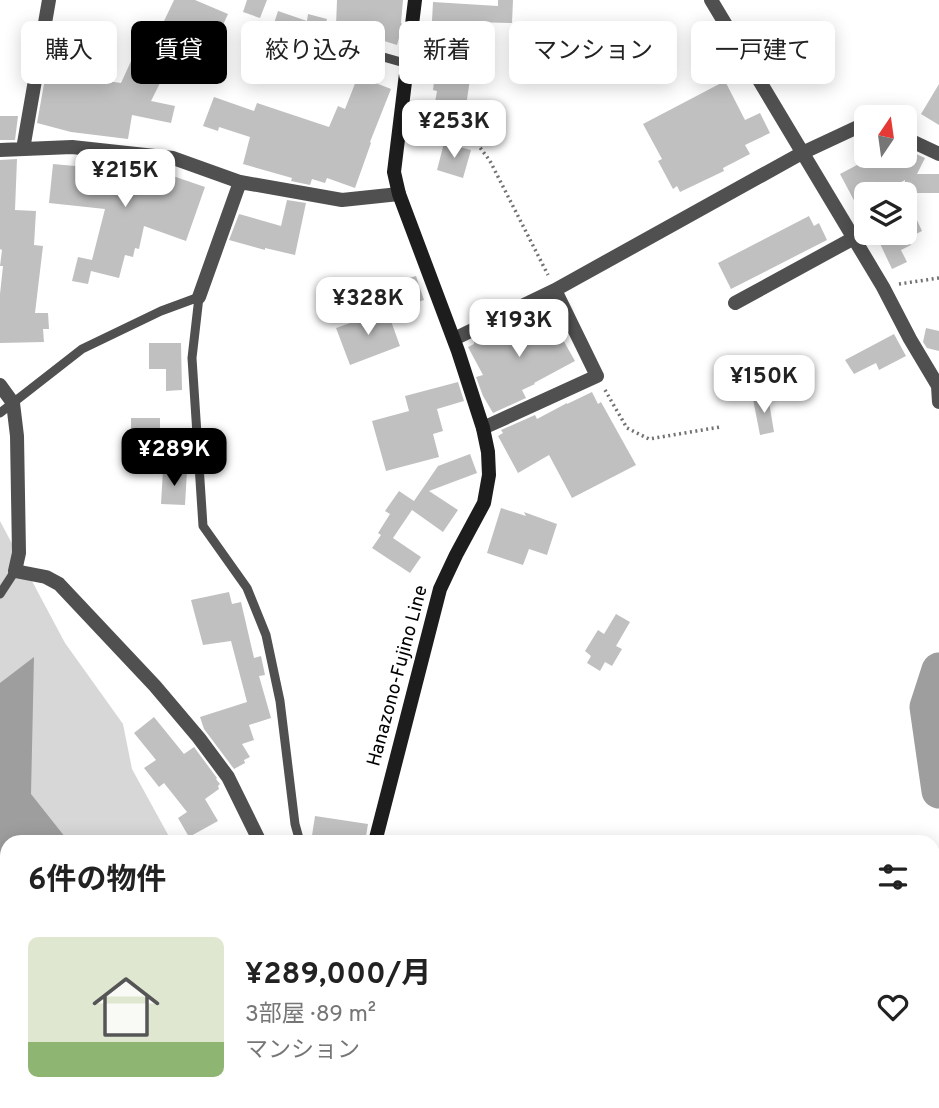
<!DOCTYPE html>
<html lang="ja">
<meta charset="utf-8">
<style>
body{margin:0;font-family:Overpass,"Noto Sans JP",sans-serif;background:#f6f6f6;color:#222;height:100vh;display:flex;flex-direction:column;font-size:26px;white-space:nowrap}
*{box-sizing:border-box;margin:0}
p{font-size:23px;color:#767676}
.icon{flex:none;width:38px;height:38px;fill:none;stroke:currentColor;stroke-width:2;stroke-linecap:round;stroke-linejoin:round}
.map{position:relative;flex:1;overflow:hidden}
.side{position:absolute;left:0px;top:835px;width:940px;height:275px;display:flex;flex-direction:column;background:#fff;border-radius:21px 21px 0 0;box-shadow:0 4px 18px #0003}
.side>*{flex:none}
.top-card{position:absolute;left:21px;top:21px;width:898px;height:63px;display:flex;gap:14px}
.needle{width:46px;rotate:13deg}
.controls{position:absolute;left:854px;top:105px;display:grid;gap:14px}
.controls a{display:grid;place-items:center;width:63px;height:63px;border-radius:10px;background:#fff;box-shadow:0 4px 18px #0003;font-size:35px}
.price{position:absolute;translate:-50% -60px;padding:0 16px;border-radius:14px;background:#fff;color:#222;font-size:23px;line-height:46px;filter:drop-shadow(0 2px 4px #0008)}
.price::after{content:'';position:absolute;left:50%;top:42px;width:21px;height:16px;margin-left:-10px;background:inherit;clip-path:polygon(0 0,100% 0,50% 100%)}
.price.active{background:#000;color:#fff}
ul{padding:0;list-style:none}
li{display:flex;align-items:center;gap:21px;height:175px;padding:0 28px}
li span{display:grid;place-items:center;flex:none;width:196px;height:140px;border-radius:10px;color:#555}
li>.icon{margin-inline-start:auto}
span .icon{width:84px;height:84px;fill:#fffc;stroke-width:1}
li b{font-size:30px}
h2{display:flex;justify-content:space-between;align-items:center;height:84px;padding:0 28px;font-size:30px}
.tag{padding:0 24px;border-radius:10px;background:#fff;box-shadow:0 4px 18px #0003;font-size:24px;line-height:63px}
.tag.active{background:#000;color:#fff}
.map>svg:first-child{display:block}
.green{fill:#d7d7d7}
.water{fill:#9e9e9e}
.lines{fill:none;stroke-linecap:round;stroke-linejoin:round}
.river{stroke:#9e9e9e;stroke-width:35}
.building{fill:#c0c0c0}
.path{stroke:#727272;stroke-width:3.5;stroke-dasharray:2 3.5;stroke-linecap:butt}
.lane{stroke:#505050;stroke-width:9}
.street{stroke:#505050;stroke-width:14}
.secondary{stroke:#1d1d1d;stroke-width:14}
.labels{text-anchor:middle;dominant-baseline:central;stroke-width:5;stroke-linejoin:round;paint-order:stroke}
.street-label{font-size:19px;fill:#000;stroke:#fff}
</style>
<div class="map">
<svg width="939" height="1108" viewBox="0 0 939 1108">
<rect width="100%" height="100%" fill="#fff"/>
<path class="green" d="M0,521L65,643L123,724L132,769L172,842H7V1102H230L232,1108H0Z"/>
<path class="water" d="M34,657L31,794L69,842H7V941L0,932V683Z
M100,1103L192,1102V1103L190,1108H119Z"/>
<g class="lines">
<path class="river" d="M939,670L927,707L939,791"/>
</g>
<path class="building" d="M174,0H195L228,14L216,40L209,73L169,65L151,101L175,106L171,123L132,115L128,139L71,132L37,123L48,62L95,74L94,79L121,83L132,59L139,62L150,38L155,40Z
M247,0H267L260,18L243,12Z
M337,0H403L401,23L402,24L401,31L397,45L336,26Z
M498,0H513L512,23L472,22L469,78L470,79L465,113L434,108L437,91L433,90L437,58H430L433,2L498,6Z
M278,11L307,21L308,14L327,19L307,83L264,69L273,40L269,39Z
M358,76L391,89L370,142L371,143L355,188L327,178L325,183L312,179L310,185L291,181L292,178L243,164L250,137L219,127L218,131L203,126L214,97L254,111L257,103L329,127L338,106L345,109Z
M725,81L745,120L760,113L770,133L745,145L750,154L723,168L724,171L680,192L677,186L673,189L658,161L662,159L643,124Z
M939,84V125L921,114Z
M0,116H18L15,140H0Z
M444,143L471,150L463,178L437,170Z
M905,149L925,158L917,174H939V193H905V180L879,194H866V223L840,174L874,156H905Z
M17,159L15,210L36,211L34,245L43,246L35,313H48L49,329H43L44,342L0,343V294L3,266H0L2,250L0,249V160Z
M110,163L143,165L168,171L167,174L205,187L186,241L144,226L139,249L135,248L133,257L125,255L119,278L91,271L88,284L72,281L78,257L92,260L105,209L49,203L53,164L108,169Z
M905,194L922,231L908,238L911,245L901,250L907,262L892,269L875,233H905Z
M287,200L306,203L295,255L265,248V250L229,240L239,214L281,226Z
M809,216L814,226L819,223L827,240L731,289L718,263Z
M416,276L424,300L409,305L402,280Z
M545,308L575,361L534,383L535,384L522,390L526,398L493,413L483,396L476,377L483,375L468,347L474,344V342L515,320L516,323Z
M387,310L400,346L350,365L336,328Z
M926,328L939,331V351L927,348L923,342Z
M894,334L906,356L879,370L876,363L854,374L845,360Z
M149,343H181L182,390L166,391V369H149Z
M458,382L464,401L437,409L443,431L433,434L439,457L386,471L372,421L409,411L405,396Z
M592,392L598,404L601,402L636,465L572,498L549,455L518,473L498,436L503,433L501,430L535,415L537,419L567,403V404Z
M768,396L774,432L760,435L753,399Z
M131,418H160V433H131Z
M157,439H174V447H178L177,462H157Z
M470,454L477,473L429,491L458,510L443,532L412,510L393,538L421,557L410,573L372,548L381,535L378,533L390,514L385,511L399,491L414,501L438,466Z
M163,470L187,471L185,505L161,504Z
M501,508L526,516L524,512L557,524L547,555L529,549L523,565L487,553Z
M229,592L232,604L241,602L254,658L261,656L265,675L259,676L271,718L249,725L254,740L242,744L250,757L244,760L245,763L234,769L204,729L200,717L247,702L231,641L203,645L191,600Z
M616,614L630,622L616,646L622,649L612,666L605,662L600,671L587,663L591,656L585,651L598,630L604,634Z
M154,717L184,754L194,747L217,778L216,779L220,784L218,786L219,789L205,799L218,821L189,837L178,818L187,812L164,783L159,787L144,768L156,760L134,733Z
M315,816L368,824L365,842H311Z"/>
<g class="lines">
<path class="path" d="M418,117L451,126L473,138L490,161L548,275
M899,284L939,278
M605,390L627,428L649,439L720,427"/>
<path class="lane" d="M334,43L408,64
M0,413L82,349L161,311L199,297L192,358L203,526L247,588L266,635L280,701L295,824L300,842
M0,594L15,571"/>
<path class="street" d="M711,0L883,287L910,339L938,386L939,402
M905,138L939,154
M23,149L49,0
M0,150L72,147L173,158L240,182L342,200L399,194
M199,297L240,182
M735,303L854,238
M454,339L555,290L802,153L862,125H866
M0,385L13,403L17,436L19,553L15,571L46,577L59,584L155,686L199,738L228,777L260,842
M483,428L597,376L555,290"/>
<path class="secondary" d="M375,842L440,589L456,555L484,503L489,475L488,452L483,428L458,351L399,194L394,172L415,0
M397,1102L399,1108"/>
</g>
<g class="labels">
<g class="street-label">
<text transform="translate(398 676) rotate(-75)">Hanazono-Fujino Line</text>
</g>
</g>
</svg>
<div class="controls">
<a><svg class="needle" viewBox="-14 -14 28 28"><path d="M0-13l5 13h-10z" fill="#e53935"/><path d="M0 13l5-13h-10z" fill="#767676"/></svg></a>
<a><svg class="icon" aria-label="layers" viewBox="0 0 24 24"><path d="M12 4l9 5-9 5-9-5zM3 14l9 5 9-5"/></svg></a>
</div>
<b class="price" style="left:454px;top:160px">¥253K</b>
<b class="price" style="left:125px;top:209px">¥215K</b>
<b class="price" style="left:368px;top:337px">¥328K</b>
<b class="price" style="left:519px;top:359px">¥193K</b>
<b class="price" style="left:764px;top:415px">¥150K</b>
<b class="price active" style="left:174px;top:488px">¥289K</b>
<div class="top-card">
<a class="tag">購入</a>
<a class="tag active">賃貸</a>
<a class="tag">絞り込み</a>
<a class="tag">新着</a>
<a class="tag">マンション</a>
<a class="tag">一戸建て</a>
</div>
<section class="side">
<h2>6件の物件<svg class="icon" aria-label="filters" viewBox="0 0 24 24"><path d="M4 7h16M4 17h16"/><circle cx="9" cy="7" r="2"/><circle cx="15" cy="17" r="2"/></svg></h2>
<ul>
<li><span style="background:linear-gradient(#dfe7d0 75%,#8fb573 0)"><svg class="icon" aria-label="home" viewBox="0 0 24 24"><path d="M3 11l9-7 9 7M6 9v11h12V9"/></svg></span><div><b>¥289,000/月</b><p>3部屋 · 89 m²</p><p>マンション</p></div><svg class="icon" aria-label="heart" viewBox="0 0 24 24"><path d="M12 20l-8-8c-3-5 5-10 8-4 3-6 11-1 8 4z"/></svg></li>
</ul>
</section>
</div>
